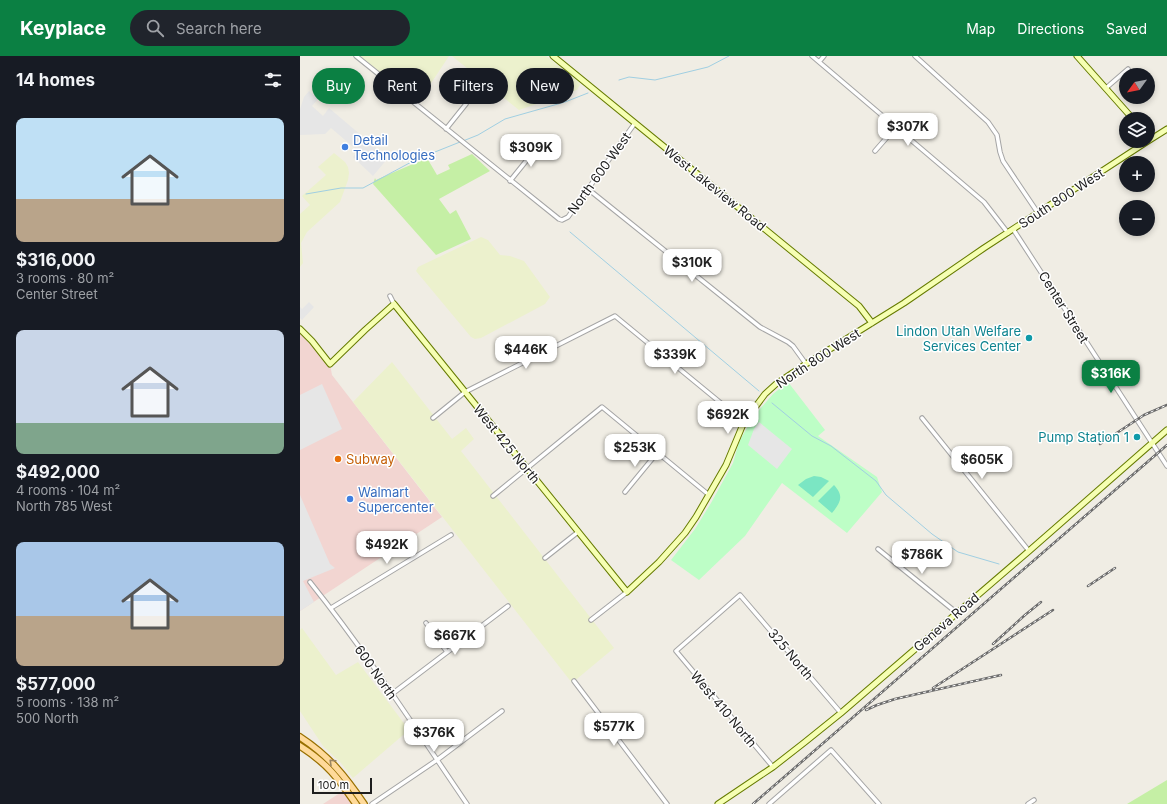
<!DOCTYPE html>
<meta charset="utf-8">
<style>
body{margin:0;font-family:Inter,sans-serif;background:#20242c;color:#f1f3f6;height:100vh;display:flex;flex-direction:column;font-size:15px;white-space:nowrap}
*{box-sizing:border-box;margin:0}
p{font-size:13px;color:#9ea1a6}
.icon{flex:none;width:22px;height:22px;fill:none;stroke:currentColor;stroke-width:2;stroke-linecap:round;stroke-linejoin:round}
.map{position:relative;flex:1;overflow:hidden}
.drawer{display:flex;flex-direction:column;background:#171b24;width:300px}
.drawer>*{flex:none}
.guide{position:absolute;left:12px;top:12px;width:380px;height:36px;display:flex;gap:8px}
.needle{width:26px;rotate:237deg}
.controls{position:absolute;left:819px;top:12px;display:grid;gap:8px}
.controls a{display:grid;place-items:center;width:36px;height:36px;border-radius:50%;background:#171b24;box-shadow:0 2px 6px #0003;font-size:20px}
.scale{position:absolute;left:12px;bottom:10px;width:60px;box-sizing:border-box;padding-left:4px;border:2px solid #1e1e1e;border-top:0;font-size:11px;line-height:14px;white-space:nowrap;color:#1e1e1e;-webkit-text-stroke:3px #fff;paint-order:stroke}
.price{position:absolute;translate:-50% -34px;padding:0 9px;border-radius:8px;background:#fff;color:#222;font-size:13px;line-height:26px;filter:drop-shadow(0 1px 2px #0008)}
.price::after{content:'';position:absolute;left:50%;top:24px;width:12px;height:9px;margin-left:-6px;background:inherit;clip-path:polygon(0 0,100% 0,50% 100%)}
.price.current{background:#0b8043;color:#fff}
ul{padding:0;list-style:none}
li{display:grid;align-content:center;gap:8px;height:212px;padding:0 16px}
li span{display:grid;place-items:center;height:124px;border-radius:8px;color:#555}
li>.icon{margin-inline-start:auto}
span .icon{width:72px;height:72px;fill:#fffc;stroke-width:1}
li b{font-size:17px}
h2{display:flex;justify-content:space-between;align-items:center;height:48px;padding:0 16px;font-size:17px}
.chip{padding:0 14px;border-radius:18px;background:#171b24;box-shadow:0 2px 6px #0003;font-size:14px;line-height:36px}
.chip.current{background:#0b8043;color:#fff}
header{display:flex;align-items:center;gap:24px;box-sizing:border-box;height:56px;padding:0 20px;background:#0b8043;color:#fff}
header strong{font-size:19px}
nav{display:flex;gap:22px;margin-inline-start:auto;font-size:14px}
.search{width:280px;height:36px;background:#20242c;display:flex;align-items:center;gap:10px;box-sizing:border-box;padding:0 14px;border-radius:22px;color:#9ea1a6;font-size:15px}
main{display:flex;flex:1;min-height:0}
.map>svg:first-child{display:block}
.commercial{fill:#f2d5d1}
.farmland{fill:#ecf1cd}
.grass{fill:#c5efa5}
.park{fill:#bdfec6}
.pitch{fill:#7be6c3}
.parking{fill:#e6e6e6}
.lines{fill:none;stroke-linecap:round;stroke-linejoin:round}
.stream{stroke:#a0cfe2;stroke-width:1}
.street-casing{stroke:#a5a5a5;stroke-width:5.5}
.secondary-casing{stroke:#667b00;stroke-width:7}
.primary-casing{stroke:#997000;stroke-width:8}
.street{stroke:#fff;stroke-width:3.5}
.secondary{stroke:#f6ffb3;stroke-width:5}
.primary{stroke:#ffda9a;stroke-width:5.5}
.rail-casing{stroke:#6c6c6c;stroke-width:2.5}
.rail{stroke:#fff;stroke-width:1;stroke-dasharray:3;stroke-linecap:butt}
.oneway{stroke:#9a8562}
.shop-dot{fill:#3f7fe0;stroke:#fff;stroke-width:1.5}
.culture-dot{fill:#0f9aa8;stroke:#fff;stroke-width:1.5}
.food-dot{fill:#e8710a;stroke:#fff;stroke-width:1.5}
.labels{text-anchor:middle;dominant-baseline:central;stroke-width:3;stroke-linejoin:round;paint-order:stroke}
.shop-label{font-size:13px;fill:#366cbe;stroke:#fff;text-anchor:start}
.street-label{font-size:13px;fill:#1e1e1e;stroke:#fff}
.culture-label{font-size:13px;fill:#0d838f;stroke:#fff;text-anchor:end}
.food-label{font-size:13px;fill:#c56008;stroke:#fff;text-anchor:start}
</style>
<header>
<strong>Keyplace</strong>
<div class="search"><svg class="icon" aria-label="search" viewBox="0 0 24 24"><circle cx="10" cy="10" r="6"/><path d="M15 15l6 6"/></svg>Search here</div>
<nav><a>Map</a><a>Directions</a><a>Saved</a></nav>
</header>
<main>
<section class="drawer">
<h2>14 homes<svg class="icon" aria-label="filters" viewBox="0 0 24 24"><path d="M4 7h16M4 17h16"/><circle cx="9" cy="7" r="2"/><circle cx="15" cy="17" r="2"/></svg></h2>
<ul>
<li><span style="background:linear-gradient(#bfe0f5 65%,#b9a48a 0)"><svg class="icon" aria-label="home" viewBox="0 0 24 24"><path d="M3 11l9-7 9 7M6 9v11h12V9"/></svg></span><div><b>$316,000</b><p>3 rooms · 80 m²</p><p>Center Street</p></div></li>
<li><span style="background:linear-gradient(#c9d6e8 75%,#7fa58c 0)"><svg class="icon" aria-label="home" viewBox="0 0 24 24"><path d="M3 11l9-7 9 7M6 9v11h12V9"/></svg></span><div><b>$492,000</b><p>4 rooms · 104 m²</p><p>North 785 West</p></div></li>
<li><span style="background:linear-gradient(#a9c7e8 60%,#b9a48a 0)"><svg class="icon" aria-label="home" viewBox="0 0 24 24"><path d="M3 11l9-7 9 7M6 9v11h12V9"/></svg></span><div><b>$577,000</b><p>5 rooms · 138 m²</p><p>500 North</p></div></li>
</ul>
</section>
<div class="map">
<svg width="867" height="748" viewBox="0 0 867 748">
<rect width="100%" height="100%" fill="#f0ede4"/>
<path class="commercial" d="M0,273L30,308L32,319L142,461L0,555Z
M43,735L52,748H23Z"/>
<path class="farmland" d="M60,0H149L118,47Z
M152,0H246L279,26L280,29L277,34L219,54Z
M34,97L45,106L48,111L49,117L48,124L40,146L7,176L1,187L3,207L0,211V158L10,149L2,140L26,119L18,111Z
M181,181L188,184L200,199L210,200L224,205L250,241L245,248L181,282L175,283L171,281L116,215L118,211Z
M92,306L152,383L166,372L174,383L161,395L314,592L272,627L53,346Z
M2,572L36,619L58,606L109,674L53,722L41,707L23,690L0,655V574Z"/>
<path class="grass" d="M172,98L190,115L139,143L150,158L156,154L171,183L136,199L73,128L75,122L76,124L78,123L127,102L137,119L150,113L148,109Z
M867,724V748H827Z"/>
<path class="park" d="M488,326L525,374L518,380L577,421L582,436L547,477L482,427L445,480L399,524L371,504L395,473L411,447L433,407L439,386L453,361L473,338Z"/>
<path class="pitch" d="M514,420L521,421L529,425L513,441L498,429L506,423Z
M534,429C544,440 541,446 532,457L518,445Z"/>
<path class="parking" d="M9,35L18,43L12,50L23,60L29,52L88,102L73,120L53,101L58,95L31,72L25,78L0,79V53L4,41Z
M9,246L14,251L2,264L0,262V251L2,253Z
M22,328L42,373L0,394V339Z
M459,366L492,393L477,413L448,389L454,373Z
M0,439L30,508L35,512L3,525L14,546L0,555Z"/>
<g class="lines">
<path class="stream" d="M319,24L329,21L355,24L408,11L429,0
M163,85L178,79L205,63L265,46L288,37
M6,138L41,132H63L115,104L160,86
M270,176L459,335
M472,347L512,380L531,390L576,425L586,439L632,478L658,496L699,508"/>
<g class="street-casing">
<path id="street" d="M56,0L259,163L262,164L268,161L335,67
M512,0L684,146L708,177
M615,0L688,66L697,79L700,96L703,105L738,157
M519,6L524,0
M806,32L828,13
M146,73L166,48
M575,95L596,71
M210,125L239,89
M288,133L460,271L488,286L493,290L506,308
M713,173L867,410
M90,240L94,248
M133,362L165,336L315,260L444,366
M622,362L729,495
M325,436L357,397
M193,440L302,351L409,439
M578,493L657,557
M245,502L278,476
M10,526C66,596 116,673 167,748
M31,552L151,479
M291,564L327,536
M126,567L147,596
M274,625L367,748
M92,638L208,550
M473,711L376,595L440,539L541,657
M72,748L137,704L202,655
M469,748L531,694L579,748
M728,748L734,744"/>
</g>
<g class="secondary-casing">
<path id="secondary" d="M253,0L559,250L572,267
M777,0L833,63
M848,85L867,73
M0,273L12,285L30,308L65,274L94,248L327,536L359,506L385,477L396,461L426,409L444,366L465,338L476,328L506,308L604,247L684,192L848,85
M418,748L473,711L505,686L541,657L729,495L867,374"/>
</g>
<g class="primary-casing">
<path id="primary" d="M0,681C29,700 45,720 64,748
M0,690C27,707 38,722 56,748"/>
</g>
<use href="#street" class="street"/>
<use href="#secondary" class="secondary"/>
<use href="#primary" class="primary"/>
<g class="rail-casing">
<path id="rail" d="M800,388L844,359L867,349
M788,530L815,512
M693,588L725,559L741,546
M633,632L753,554
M566,654L577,649L595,643L701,619
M453,748L867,389"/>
</g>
<use href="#rail" class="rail"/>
</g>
<defs><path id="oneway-chevron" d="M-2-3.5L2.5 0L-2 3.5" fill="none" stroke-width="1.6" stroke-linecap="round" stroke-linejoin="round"/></defs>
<use class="oneway" href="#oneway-chevron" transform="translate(32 706) rotate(-136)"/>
<g class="shop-dot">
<circle cx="45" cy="91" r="4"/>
<circle cx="50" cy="443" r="4"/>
</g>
<g class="culture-dot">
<circle cx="729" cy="282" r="4"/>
<circle cx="837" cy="381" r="4"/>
</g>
<circle class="food-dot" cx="38" cy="403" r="4"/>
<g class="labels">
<g class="shop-label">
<text x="53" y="84">Detail<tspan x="53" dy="15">Technologies</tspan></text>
<text x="58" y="436">Walmart<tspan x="58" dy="15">Supercenter</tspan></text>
</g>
<g class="street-label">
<text transform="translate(299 117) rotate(-54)">North 600 West</text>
<text transform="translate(415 132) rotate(39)">West Lakeview Road</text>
<text transform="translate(761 142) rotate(-33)">South 800 West</text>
<text transform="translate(764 251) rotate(58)">Center Street</text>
<text transform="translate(518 302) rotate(-33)">North 800 West</text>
<text transform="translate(207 388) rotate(51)">West 425 North</text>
<text transform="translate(646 566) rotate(-41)">Geneva Road</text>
<text transform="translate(491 598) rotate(50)">325 North</text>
<text transform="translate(76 616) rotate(55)">600 North</text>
<text transform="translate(424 653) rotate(50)">West 410 North</text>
</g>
<g class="culture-label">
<text x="721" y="275">Lindon Utah Welfare<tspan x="721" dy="15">Services Center</tspan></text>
<text x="829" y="381">Pump Station 1</text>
</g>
<g class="food-label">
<text x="46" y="403">Subway</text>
</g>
</g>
</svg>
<div class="controls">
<a><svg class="needle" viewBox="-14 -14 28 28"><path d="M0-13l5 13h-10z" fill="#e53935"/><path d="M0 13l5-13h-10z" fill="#9ea1a6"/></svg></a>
<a><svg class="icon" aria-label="layers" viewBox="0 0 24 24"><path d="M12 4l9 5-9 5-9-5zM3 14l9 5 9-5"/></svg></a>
<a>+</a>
<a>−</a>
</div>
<div class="scale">100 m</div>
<b class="price" style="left:608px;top:91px">$307K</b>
<b class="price" style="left:231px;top:112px">$309K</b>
<b class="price" style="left:392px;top:227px">$310K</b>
<b class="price" style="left:226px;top:314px">$446K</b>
<b class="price" style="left:375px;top:319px">$339K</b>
<b class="price current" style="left:811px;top:338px">$316K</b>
<b class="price" style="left:428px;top:379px">$692K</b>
<b class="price" style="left:335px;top:412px">$253K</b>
<b class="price" style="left:682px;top:424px">$605K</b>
<b class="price" style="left:87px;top:509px">$492K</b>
<b class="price" style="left:622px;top:519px">$786K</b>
<b class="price" style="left:155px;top:600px">$667K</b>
<b class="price" style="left:314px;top:691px">$577K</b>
<b class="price" style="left:134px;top:697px">$376K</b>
<div class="guide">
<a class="chip current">Buy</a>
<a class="chip">Rent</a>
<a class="chip">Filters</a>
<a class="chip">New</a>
</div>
</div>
</main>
